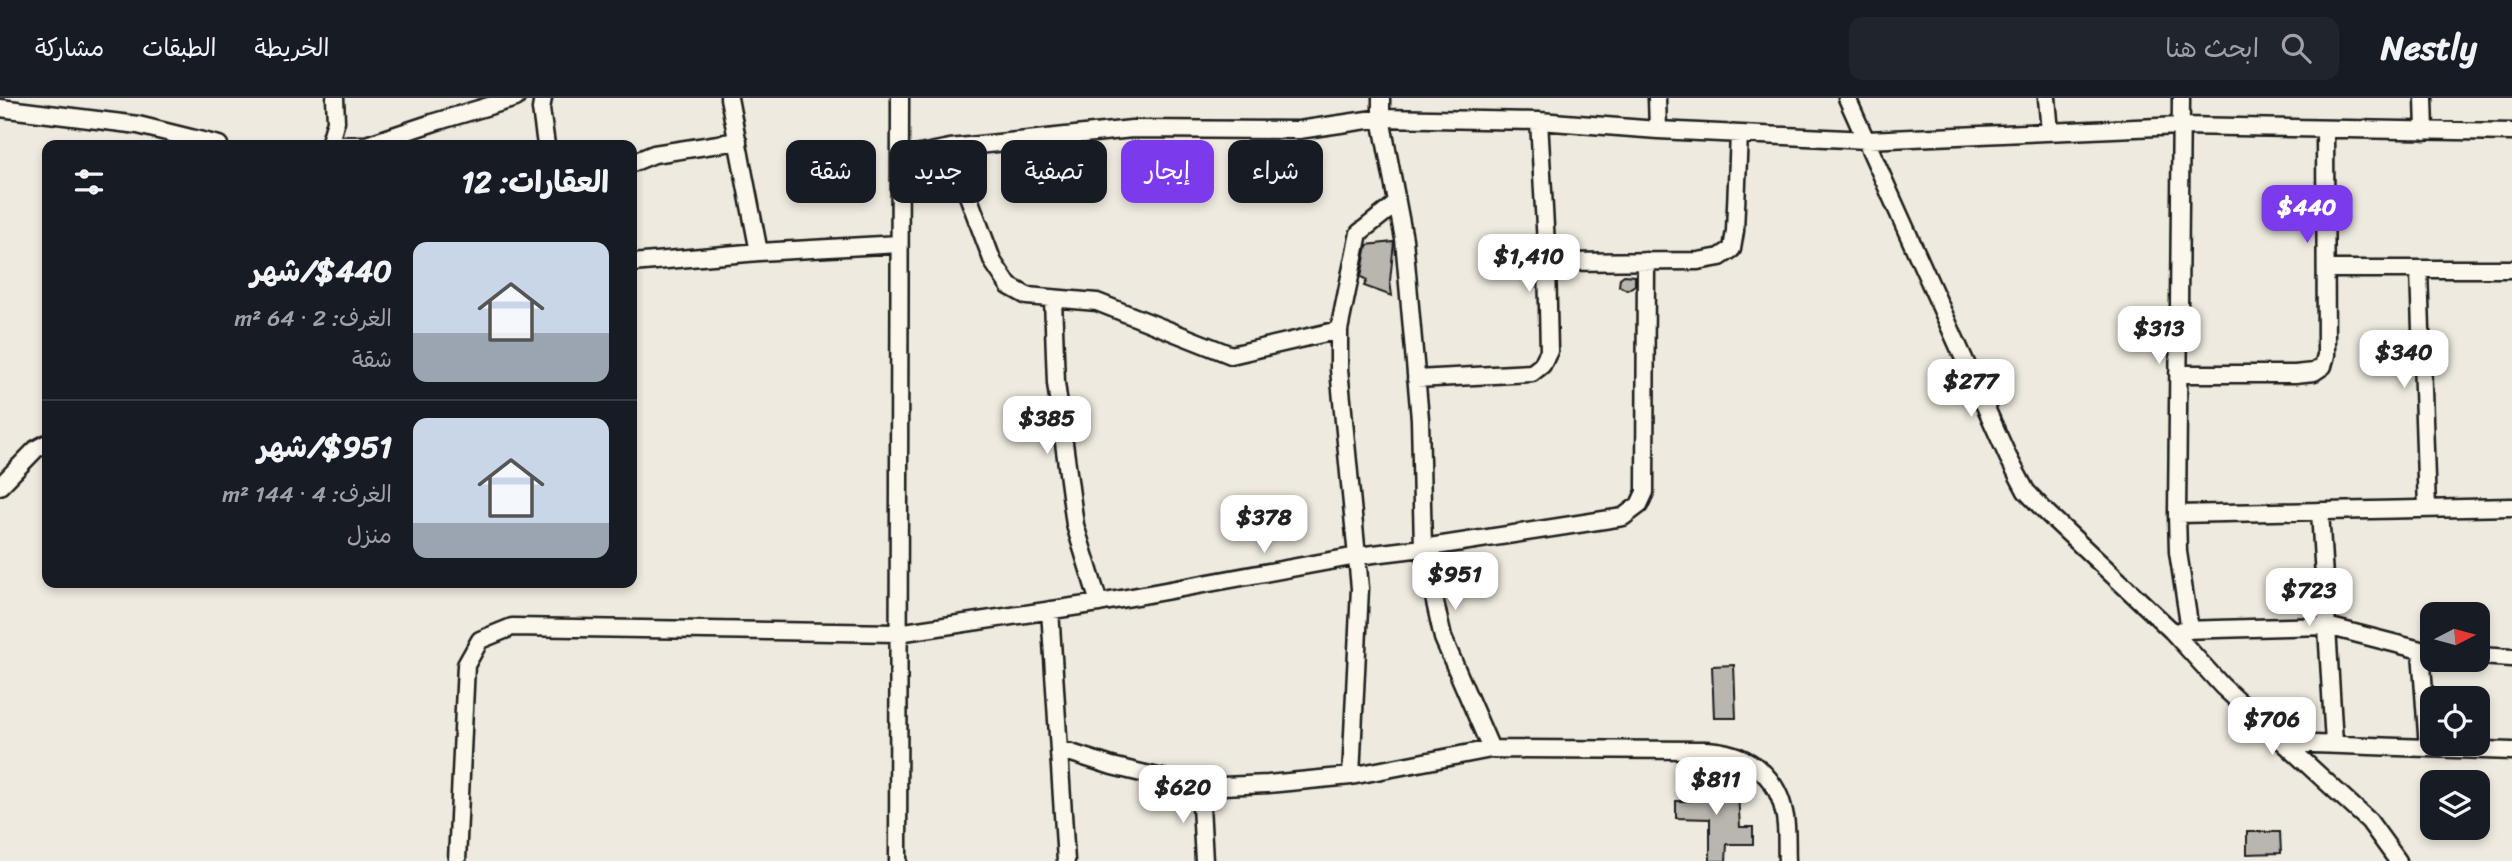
<!DOCTYPE html>
<html lang="ar">
<meta charset="utf-8">
<style>
body{margin:0;font-family:Sriracha,"Playpen Sans Arabic",sans-serif;background:#20242c;color:#f1f3f6;direction:rtl;height:100vh;display:flex;flex-direction:column;font-size:26px;white-space:nowrap}
*{box-sizing:border-box;margin:0}
p{font-size:23px;color:#9ea1a6}
.icon{flex:none;width:38px;height:38px;fill:none;stroke:currentColor;stroke-width:2;stroke-linecap:round;stroke-linejoin:round}
.map{position:relative;flex:1;overflow:hidden;direction:ltr}
.drawer{position:absolute;left:42px;top:42px;width:595px;height:448px;display:flex;flex-direction:column;background:#171b24;border-radius:14px;box-shadow:0 4px 10px #0003;direction:rtl}
.drawer>*{flex:none}
.banner{position:absolute;left:658px;top:42px;width:665px;height:63px;direction:rtl;display:flex;gap:14px}
.needle{width:46px;rotate:84deg}
.fabs{position:absolute;left:2420px;top:504px;display:grid;gap:14px}
.fabs a{display:grid;place-items:center;width:70px;height:70px;border-radius:14px;background:#171b24;box-shadow:0 4px 10px #0003;font-size:35px}
.price{position:absolute;translate:-50% -60px;padding:0 16px;border-radius:14px;background:#fff;color:#222;font-size:23px;line-height:46px;filter:drop-shadow(0 2px 4px #0008)}
.price::after{content:'';position:absolute;left:50%;top:42px;width:21px;height:16px;margin-left:-10px;background:inherit;clip-path:polygon(0 0,100% 0,50% 100%)}
.price.selected{background:#7c3aed;color:#fff}
ul{padding:0;list-style:none}
li{display:flex;align-items:center;gap:21px;height:175px;padding:0 28px}
li+li{border-top:2px solid #363941}
li span{display:grid;place-items:center;flex:none;width:196px;height:140px;border-radius:14px;color:#555}
li>.icon{margin-inline-start:auto}
span .icon{width:84px;height:84px;fill:#fffc;stroke-width:1}
li b{font-size:30px}
h2{display:flex;justify-content:space-between;align-items:center;height:84px;padding:0 28px;font-size:30px}
.tag{padding:0 24px;border-radius:14px;background:#171b24;box-shadow:0 4px 10px #0003;font-size:24px;line-height:63px}
.tag.selected{background:#7c3aed;color:#fff}
header{display:flex;align-items:center;gap:42px;box-sizing:border-box;height:98px;padding:0 35px;background:#171b24;border-bottom:2px solid #363941}
header strong{font-size:33px}
nav{display:flex;gap:38px;margin-inline-start:auto;font-size:24px}
.search{width:490px;height:63px;background:#20242c;display:flex;align-items:center;gap:18px;box-sizing:border-box;padding:0 24px;border-radius:14px;color:#9ea1a6;font-size:26px}
.map>svg:first-child{display:block}
.building{fill:#b9b6af;stroke:#1c1c1c;stroke-width:2}
.lines{fill:none;stroke-linecap:round;stroke-linejoin:round}
.minor-casing{stroke:#1c1c1c;stroke-width:21}
.minor{stroke:#fbf7ec;stroke-width:16}
</style>
<header>
<strong>Nestly</strong>
<div class="search"><svg class="icon" aria-label="search" viewBox="0 0 24 24"><circle cx="10" cy="10" r="6"/><path d="M15 15l6 6"/></svg>ابحث هنا</div>
<nav><a>الخريطة</a><a>الطبقات</a><a>مشاركة</a></nav>
</header>
<div class="map">
<svg width="2512" height="763" viewBox="0 0 2512 763">
<rect width="100%" height="100%" fill="#eeeadf"/>
<filter id="ink" filterUnits="userSpaceOnUse"><feTurbulence type="fractalNoise" baseFrequency=".0143" numOctaves="2"/><feDisplacementMap in="SourceGraphic" scale="14" xChannelSelector="R" yChannelSelector="G"/><feConvolveMatrix kernelMatrix="1 2 1 2 8 2 1 2 1" color-interpolation-filters="sRGB"/></filter>
<g filter="url(#ink)">
<path class="building" d="M1394,144L1390,183L1392,198L1364,188L1367,182L1361,179L1367,147Z
M1624,177L1635,178V187L1627,192L1619,188L1620,180Z
M1734,567L1736,620H1714L1712,568Z
M1692,675H1708V698L1738,696L1740,729H1753V746H1727L1726,763H1710V721L1676,720V703H1691Z
M2247,734H2280L2281,755L2247,756Z"/>
<g class="lines">
<g class="minor-casing">
<path id="minor" d="M543,0L541,11L546,47
M729,0L759,154
M1381,0V20L1404,141L1420,321L1423,450L1443,540L1491,651L1705,652C1743,653 1776,674 1784,714C1788,729 1786,747 1787,763
M1657,0L1658,32
M1847,0L2008,359L2026,393L2047,415L2172,533L2222,588L2369,723L2398,763
M2047,0L2050,34
M2181,0L2177,416L2178,454L2190,532
M2424,0L2425,33
M0,10L138,27L219,47
M329,47H366L435,24L516,0
M329,47L336,23L335,0
M950,50L993,164L1009,188L1027,198L1097,204L1231,257L1339,232
M900,60L950,50L1132,31L1299,32L1381,20L1539,23L1658,32L1867,42L2180,28L2512,34
M632,65L654,56L738,43
M1547,164L1698,163L1720,159L1732,151L1735,133L1739,36
M632,165L759,154L899,146
M2326,171H2512
M2419,172L2427,411
M1053,201L1056,285L1075,427L1099,505
M2178,276H2295L2314,274L2323,268L2326,257L2325,31
M1416,281L1532,275L1542,267L1549,253L1547,164L1539,23
M0,388L36,351L47,345
M2320,413L2334,645
M2177,416L2512,409
M1050,512L1066,763
M2181,532L2327,528L2432,555
M2421,553L2428,650
M2478,558L2512,560
M2285,645L2512,653
M1059,651L1112,668L1200,689L1268,686L1351,678L1491,651
M1351,678L1360,490L1339,271V232L1359,135L1397,105
M1200,689L1204,763
M457,763L466,567L480,542L512,529L898,535L1099,505L1357,458L1423,450L1623,419L1639,407L1645,394L1646,163
M898,763L900,0"/>
</g>
<use href="#minor" class="minor"/>
</g>
</g>
</svg>
<div class="fabs">
<a><svg class="needle" viewBox="-14 -14 28 28"><path d="M0-13l5 13h-10z" fill="#e53935"/><path d="M0 13l5-13h-10z" fill="#9ea1a6"/></svg></a>
<a><svg class="icon" aria-label="locate" viewBox="0 0 24 24"><circle cx="12" cy="12" r="6"/><path d="M12 2v4M12 18v4M2 12h4M18 12h4"/></svg></a>
<a><svg class="icon" aria-label="layers" viewBox="0 0 24 24"><path d="M12 4l9 5-9 5-9-5zM3 14l9 5 9-5"/></svg></a>
</div>
<b class="price selected" style="left:2307px;top:147px">$440</b>
<b class="price" style="left:1529px;top:196px">$1,410</b>
<b class="price" style="left:2159px;top:268px">$313</b>
<b class="price" style="left:2404px;top:292px">$340</b>
<b class="price" style="left:1971px;top:321px">$277</b>
<b class="price" style="left:1047px;top:358px">$385</b>
<b class="price" style="left:1264px;top:457px">$378</b>
<b class="price" style="left:1455px;top:514px">$951</b>
<b class="price" style="left:2309px;top:530px">$723</b>
<b class="price" style="left:2272px;top:659px">$706</b>
<b class="price" style="left:1716px;top:719px">$811</b>
<b class="price" style="left:1183px;top:727px">$620</b>
<div class="banner">
<a class="tag">شراء</a>
<a class="tag selected">إيجار</a>
<a class="tag">تصفية</a>
<a class="tag">جديد</a>
<a class="tag">شقة</a>
</div>
<section class="drawer">
<h2>العقارات: 12<svg class="icon" aria-label="filters" viewBox="0 0 24 24"><path d="M4 7h16M4 17h16"/><circle cx="9" cy="7" r="2"/><circle cx="15" cy="17" r="2"/></svg></h2>
<ul>
<li><span style="background:linear-gradient(#c9d6e8 65%,#9aa5b1 0)"><svg class="icon" aria-label="home" viewBox="0 0 24 24"><path d="M3 11l9-7 9 7M6 9v11h12V9"/></svg></span><div><b>$440/شهر</b><p>الغرف: 2 · 64 m²</p><p>شقة</p></div></li>
<li><span style="background:linear-gradient(#c9d6e8 75%,#9aa5b1 0)"><svg class="icon" aria-label="home" viewBox="0 0 24 24"><path d="M3 11l9-7 9 7M6 9v11h12V9"/></svg></span><div><b>$951/شهر</b><p>الغرف: 4 · 144 m²</p><p>منزل</p></div></li>
</ul>
</section>
</div>
